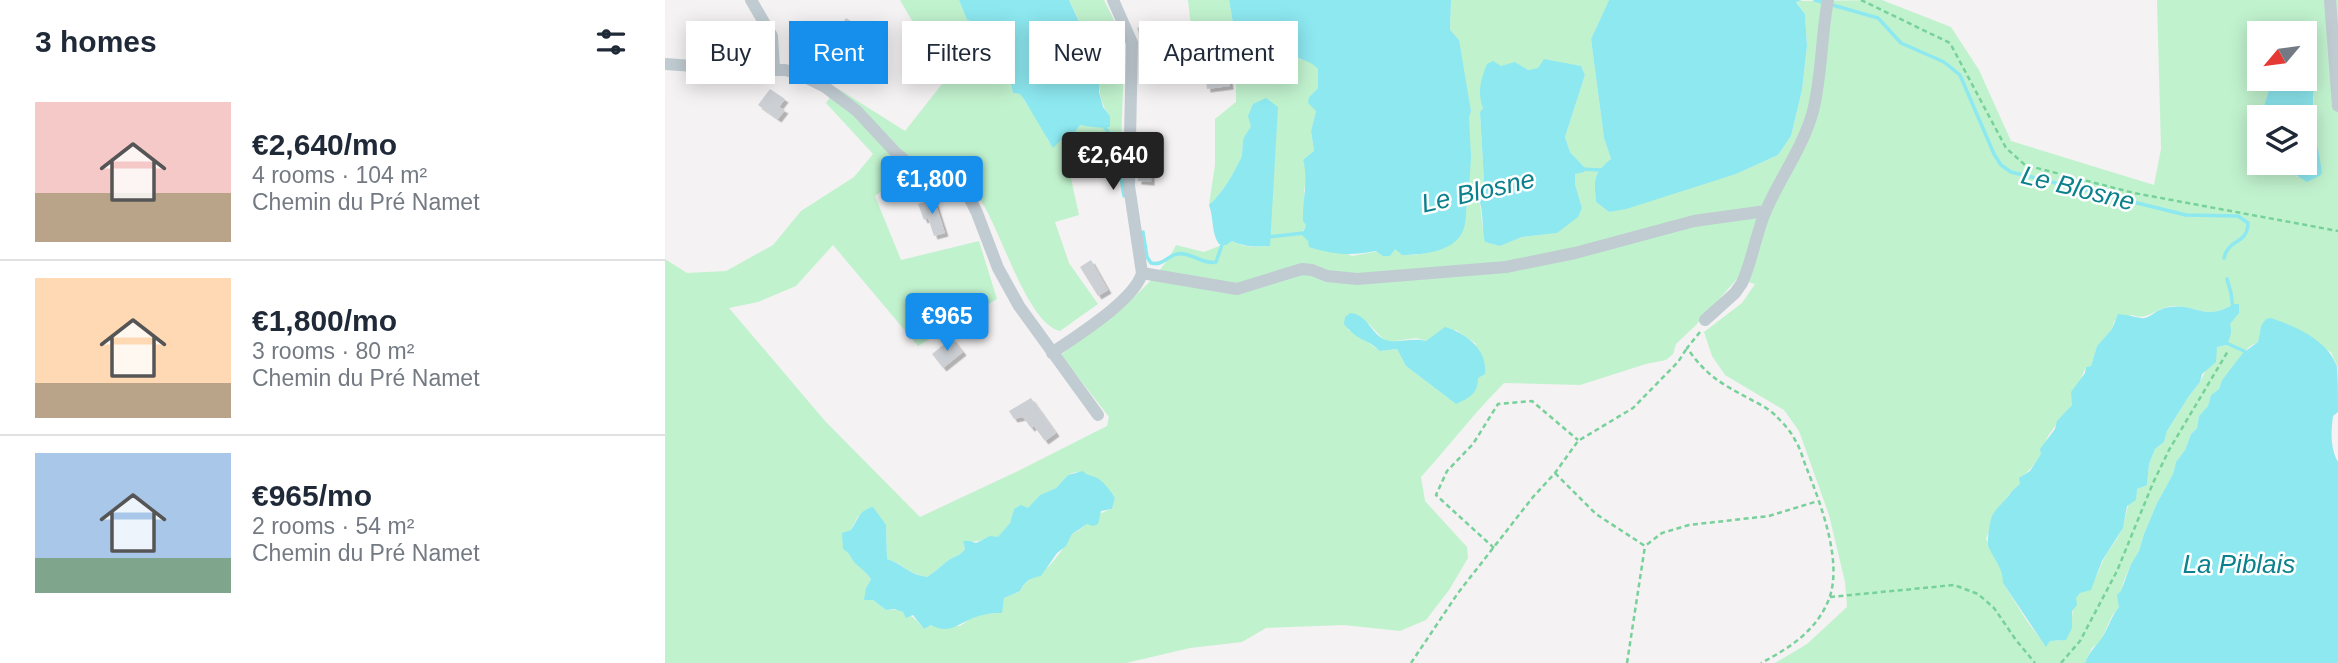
<!DOCTYPE html>
<meta charset="utf-8">
<style>
body{margin:0;font-family:Helvetica,sans-serif;background:#f2f2f3;color:#1f2937;height:100vh;display:flex;flex-direction:column;font-size:26px;white-space:nowrap}
*{box-sizing:border-box;margin:0}
p{font-size:23px;color:#747a83}
.icon{flex:none;width:38px;height:38px;fill:none;stroke:currentColor;stroke-width:2;stroke-linecap:round;stroke-linejoin:round}
.map{position:relative;flex:1;overflow:hidden}
.panel{display:flex;flex-direction:column;background:#fff;width:665px}
.panel>*{flex:none}
.guide{position:absolute;left:21px;top:21px;width:665px;height:63px;display:flex;gap:14px}
.needle{width:46px;rotate:241deg}
.buttons{position:absolute;left:1582px;top:21px;display:grid;gap:14px}
.buttons a{display:grid;place-items:center;width:70px;height:70px;border-radius:0px;background:#fff;box-shadow:0 4px 18px #0003;font-size:35px}
.price{position:absolute;translate:-50% -60px;padding:0 16px;border-radius:7px;background:#158eec;color:#fff;font-size:23px;line-height:46px;filter:drop-shadow(0 2px 4px #0008)}
.price::after{content:'';position:absolute;left:50%;top:42px;width:21px;height:16px;margin-left:-10px;background:inherit;clip-path:polygon(0 0,100% 0,50% 100%)}
.price.current{background:#222;color:#fff}
ul{padding:0;list-style:none}
li{display:flex;align-items:center;gap:21px;height:175px;padding:0 35px}
li+li{border-top:2px solid #e0e1e3}
li span{display:grid;place-items:center;flex:none;width:196px;height:140px;border-radius:0px;color:#555}
li>.icon{margin-inline-start:auto}
span .icon{width:84px;height:84px;fill:#fffc;stroke-width:1}
li b{font-size:30px}
h2{display:flex;justify-content:space-between;align-items:center;height:84px;padding:0 35px;font-size:30px}
.pill{padding:0 24px;border-radius:0px;background:#fff;box-shadow:0 4px 18px #0003;font-size:24px;line-height:63px}
.pill.current{background:#158eec;color:#fff}
main{display:flex;flex:1;min-height:0}
.map>svg:first-child{display:block}
.green{fill:#c1f2ce;fill-rule:evenodd}
.water{fill:#8de8f0}
.lines{fill:none;stroke-linecap:round;stroke-linejoin:round}
.stream{stroke:#8de8f0;stroke-width:3.5}
.building{fill:#ccd0d4;filter:url(#shadow)}
.path{stroke:#77d19a;stroke-width:2.5;stroke-dasharray:5 3.5;stroke-linecap:butt}
.street{stroke:#c0cbd2;stroke-width:12}
.labels{text-anchor:middle;dominant-baseline:central;stroke-width:5;stroke-linejoin:round;paint-order:stroke}
.water-label{font-size:26px;font-style:italic;fill:#0a818c;stroke:#fff}
</style>
<main>
<section class="panel">
<h2>3 homes<svg class="icon" aria-label="filters" viewBox="0 0 24 24"><path d="M4 7h16M4 17h16"/><circle cx="9" cy="7" r="2"/><circle cx="15" cy="17" r="2"/></svg></h2>
<ul>
<li><span style="background:linear-gradient(#f6c9c9 65%,#b9a48a 0)"><svg class="icon" aria-label="home" viewBox="0 0 24 24"><path d="M3 11l9-7 9 7M6 9v11h12V9"/></svg></span><div><b>€2,640/mo</b><p>4 rooms · 104 m²</p><p>Chemin du Pré Namet</p></div></li>
<li><span style="background:linear-gradient(#ffd9b3 75%,#b9a48a 0)"><svg class="icon" aria-label="home" viewBox="0 0 24 24"><path d="M3 11l9-7 9 7M6 9v11h12V9"/></svg></span><div><b>€1,800/mo</b><p>3 rooms · 80 m²</p><p>Chemin du Pré Namet</p></div></li>
<li><span style="background:linear-gradient(#a9c7e8 75%,#7fa58c 0)"><svg class="icon" aria-label="home" viewBox="0 0 24 24"><path d="M3 11l9-7 9 7M6 9v11h12V9"/></svg></span><div><b>€965/mo</b><p>2 rooms · 54 m²</p><p>Chemin du Pré Namet</p></div></li>
</ul>
</section>
<div class="map">
<svg width="1673" height="663" viewBox="0 0 1673 663">
<defs>
<filter id="shadow"><feDropShadow dx="3.5" dy="3.5" stdDeviation="0" flood-color="#0004"/></filter>
</defs>
<rect width="100%" height="100%" fill="#f4f2f2"/>
<path class="green" d="M235,0H294L302,20L316,24L323,37L324,53L345,80L348,93L355,94L382,135L383,141H393L399,137L408,135L415,125C424,127 431,126 440,127L445,116C429,96 437,77 432,54C430,47 424,42 420,35C415,23 410,12 404,0H439L452,26L459,63L456,142L402,160L414,215L390,222L404,263L433,304L395,331C361,323 335,226 314,198C300,180 281,171 261,160L210,196L236,260L314,241L332,299L253,346L168,245L131,286L93,302L64,308L160,421L255,517L353,471L442,426L444,417L396,355C435,323 489,290 511,245L539,252L567,241C579,248 591,247 605,246L586,126C584,130 580,136 578,141C577,147 578,153 576,158C567,176 559,191 544,205L550,165V119L571,102V71L555,69L528,45L523,0H564L569,29L614,56L646,61L653,69V88L644,97L651,111L646,131L649,151L638,161L643,175L639,190L641,225L638,231L687,256L730,248L737,255H751L779,248L801,204L802,195L804,192V118L806,110L785,30L786,0H944L926,39L939,138L946,159C928,173 929,181 931,202L944,212L1071,174L1113,155L1126,136L1137,90L1142,46L1140,14L1131,1L1217,0L1286,27L1314,70L1346,141L1489,185L1496,149L1492,0H1673V368L1666,352L1596,326L1593,342L1584,347L1557,380L1554,389L1546,395L1543,406L1534,416L1532,428L1526,434L1520,450L1511,462L1508,474L1492,503L1479,534L1474,551L1466,564L1458,583L1454,607L1447,616L1435,642L1427,648L1420,663H1110L1142,644L1182,607L1180,582L1164,515L1134,431L1119,410L1060,375L1047,356L1039,332L1077,303L1090,284L1072,279L1031,325L1011,344L1008,354L1001,360L981,364L915,385L839,383C809,413 784,446 756,477L760,501L802,547L803,558L784,590L761,620L735,631L679,625L601,628L577,642L525,648L461,663H0V259L22,273L61,271L108,245L136,211L189,177L208,154L161,103L172,88L240,131L281,79ZM1594,33H1640V51L1646,58L1649,68L1650,81L1648,109L1656,175L1632,177C1621,164 1610,163 1594,163V117H1602L1599,116L1598,110L1607,79H1594ZM850,62L862,70L906,65L916,66L920,75L900,137L905,152L920,168L910,174V184L917,208L891,233L857,237L835,246L821,242C815,224 818,207 811,189L818,186L819,181L815,112ZM1569,304L1561,345L1552,347L1535,382L1524,396L1502,431L1499,442L1490,449L1484,464L1482,485C1461,489 1463,515 1457,529C1453,539 1445,548 1440,557C1434,567 1433,578 1425,586C1421,591 1416,591 1412,596C1407,605 1407,617 1407,628L1394,641H1385L1381,646L1362,621L1338,583V572L1321,539L1326,525L1327,516L1347,491L1355,485V478C1364,471 1371,463 1377,453C1380,447 1380,441 1383,436C1391,425 1397,415 1407,405V398L1421,367L1426,366L1432,346L1447,329L1449,321L1467,315C1484,322 1491,306 1509,306C1536,307 1541,320 1569,304ZM704,324L717,338L723,342L751,338L761,341L791,330L811,344L791,404L741,366L732,349L716,351L682,329ZM410,472C429,478 439,480 450,498L447,509C430,513 422,527 407,534C403,542 391,559 384,566C374,575 362,578 355,591L339,598L336,613L318,614L305,619L295,626L266,625L259,629C249,616 238,608 221,610L208,600L201,588L206,579L196,567L190,562L177,534L186,530L193,516L221,525L222,559C239,564 242,573 262,577C270,572 275,567 281,562C288,556 295,557 300,549L298,541C315,544 319,536 333,538L345,523L349,509H363L375,495L391,488L403,475Z"/>
<path class="water" d="M294,0H404L422,39L431,50L435,61L434,92L438,107L445,116V127C434,128 425,127 415,125L408,135L399,137L388,148L360,101L355,94L348,93L345,80L324,53L323,37L316,24L302,20Z
M564,0H786L785,30L794,40L806,111L804,118L806,156L804,192L802,195C801,205 802,218 799,228C792,252 757,255 737,255L730,249L725,256H718L711,251C686,256 669,255 644,247L643,241L637,235L641,225L638,221C637,201 644,180 638,160L649,151L646,131L651,111L643,103L644,97L653,88V69C637,52 601,55 578,54L569,29Z
M944,0H1137L1131,2L1140,14L1142,46L1137,90L1126,136L1113,155L1071,174L961,209L944,212L931,202C929,180 928,173 946,159L939,138L926,39Z
M1640,51C1656,68 1647,89 1648,110C1649,131 1654,152 1657,172L1656,175L1642,182L1612,163H1640V117H1602L1599,116L1598,110L1607,79H1640Z
M879,59L916,66L920,75L900,137L905,152L920,168L919,172L910,174V184L917,208L913,217L892,233L857,237L835,246L820,242C816,226 820,206 810,192L811,189L818,186L819,181L815,112L818,108C812,92 816,79 822,64L828,61L836,66L850,62L863,70L873,68Z
M601,98L613,107L605,246C591,247 579,247 567,241L561,245L554,244C546,233 549,218 544,205C559,191 567,176 576,158C578,153 577,147 578,141C579,136 584,130 586,126L583,116L588,104Z
M1569,304H1574V313L1565,324C1567,332 1566,337 1561,345L1552,347L1551,362L1537,374L1535,382L1524,396L1502,431L1499,442L1490,449L1484,464L1482,485L1472,489L1471,500L1462,506L1458,528L1437,561L1426,590L1415,593L1411,598L1412,605L1407,611V628L1401,640L1385,641L1381,647L1338,583C1338,568 1330,561 1324,548C1321,543 1325,521 1327,516C1331,508 1342,499 1347,491L1355,484L1354,478L1365,471L1376,454L1375,449L1390,429L1392,421L1407,405L1406,392L1420,373L1421,367L1426,366L1432,346L1447,329L1453,314C1459,314 1476,319 1480,318C1489,315 1493,308 1505,307C1532,303 1538,322 1569,304Z
M685,313C703,314 706,335 721,340C730,344 747,337 761,341L780,327C801,333 823,350 820,374L813,378C813,394 804,398 791,404L741,366L732,349L715,351C703,339 692,341 679,324L680,317Z
M1606,318C1630,326 1664,341 1672,367C1673,380 1673,399 1673,412L1668,416C1666,431 1665,448 1673,462V663H1420C1424,654 1427,650 1433,643C1442,633 1445,618 1454,607L1452,595L1456,591L1466,564L1474,551L1479,534L1492,503L1508,474L1511,462L1520,450L1526,434L1532,428L1534,416L1543,406L1546,395L1554,389L1557,380L1578,353L1593,342L1596,326L1601,319Z
M418,471C423,477 428,475 434,479C440,484 446,491 450,498L447,509L436,511L433,524L428,526L422,524L407,534L401,546L392,553L376,576C365,578 360,581 355,591L339,598L337,613C327,613 318,614 308,618C293,624 283,635 266,625L259,629L248,615L241,618L238,612L229,609L221,610L208,600H199L201,588L206,579C201,572 194,567 189,562C185,556 185,553 178,549L177,533L186,530C193,520 194,510 208,507L221,525L222,559C238,564 243,574 262,577C270,572 275,567 281,562C288,556 295,557 300,549L298,541H305L311,543L325,536L333,537L345,523L349,509L356,505L363,508L375,495L391,488L403,475Z"/>
<g class="lines">
<path class="stream" d="M1150,0L1213,18L1236,43L1279,62L1295,75L1329,154L1336,165L1346,172L1521,215L1573,216L1583,223C1582,246 1564,237 1559,258
M437,124C456,145 454,170 459,196
M916,169L936,170
M478,232L482,257L486,263C498,266 502,256 512,254C525,251 537,265 551,262L558,242
M602,237L639,233
M1562,279L1566,293L1568,308
M1559,342L1579,351L1582,355"/>
</g>
<path class="building" d="M181,18L201,31L203,28L211,34L202,49L185,38L187,35L175,27Z
M483,23L492,48L480,52L472,28Z
M564,75L565,86L542,89L541,78Z
M105,89L120,99L114,107L120,110L113,119L93,105Z
M487,148L486,182L473,181L474,149Z
M269,199L280,233L269,236L263,218L259,220L253,204Z
M426,260L443,290L433,296L415,267Z
M287,338L298,352L278,368L267,354Z
M366,398L391,433L380,441L369,426L366,428L358,417L349,419L344,411Z"/>
<g class="lines">
<path class="path" d="M1196,0L1285,43L1341,148L1360,165L1469,193L1673,231
M1035,332L1022,348C1041,375 1055,383 1083,398C1092,403 1103,408 1110,415C1117,422 1126,431 1130,440C1136,449 1138,460 1142,469C1156,505 1178,562 1164,599C1152,630 1125,648 1096,663
M890,473L931,514L980,546L997,533L1024,525L1104,516L1153,501
M829,548L771,495L782,471L808,444L833,404L867,401L913,440
M1165,597L1289,585L1313,594L1329,608L1351,640L1370,663
M746,663L793,593L868,497L890,473L913,441L968,408L1013,362L1022,348
M962,663L980,546
M1396,663L1415,641L1452,571L1488,483L1504,450L1563,351"/>
<path class="street" d="M86,0L107,36L109,69
M1665,0L1673,106
M0,64L85,70H120L132,73L160,87L192,111L232,154L249,168L287,183L296,189L304,197L312,213L333,268L354,306L433,415
M477,273L572,289L637,269L647,270L662,276L692,279L841,267L910,253L1029,221L1101,211
M1040,320L1070,293L1077,283C1088,259 1091,232 1102,208C1117,175 1139,145 1148,111C1157,75 1156,37 1163,0
M387,353C411,336 470,300 477,273L464,186L467,43L448,0"/>
</g>
<g class="labels">
<g class="water-label">
<text transform="translate(1413 188) rotate(14)">Le Blosne</text>
<text transform="translate(813 191) rotate(-13)">Le Blosne</text>
<text x="1574" y="564">La Piblais</text>
</g>
</g>
</svg>
<div class="buttons">
<a><svg class="needle" viewBox="-14 -14 28 28"><path d="M0-13l5 13h-10z" fill="#e53935"/><path d="M0 13l5-13h-10z" fill="#747a83"/></svg></a>
<a><svg class="icon" aria-label="layers" viewBox="0 0 24 24"><path d="M12 4l9 5-9 5-9-5zM3 14l9 5 9-5"/></svg></a>
</div>
<b class="price current" style="left:448px;top:192px">€2,640</b>
<b class="price" style="left:267px;top:216px">€1,800</b>
<b class="price" style="left:282px;top:353px">€965</b>
<div class="guide">
<a class="pill">Buy</a>
<a class="pill current">Rent</a>
<a class="pill">Filters</a>
<a class="pill">New</a>
<a class="pill">Apartment</a>
</div>
</div>
</main>
